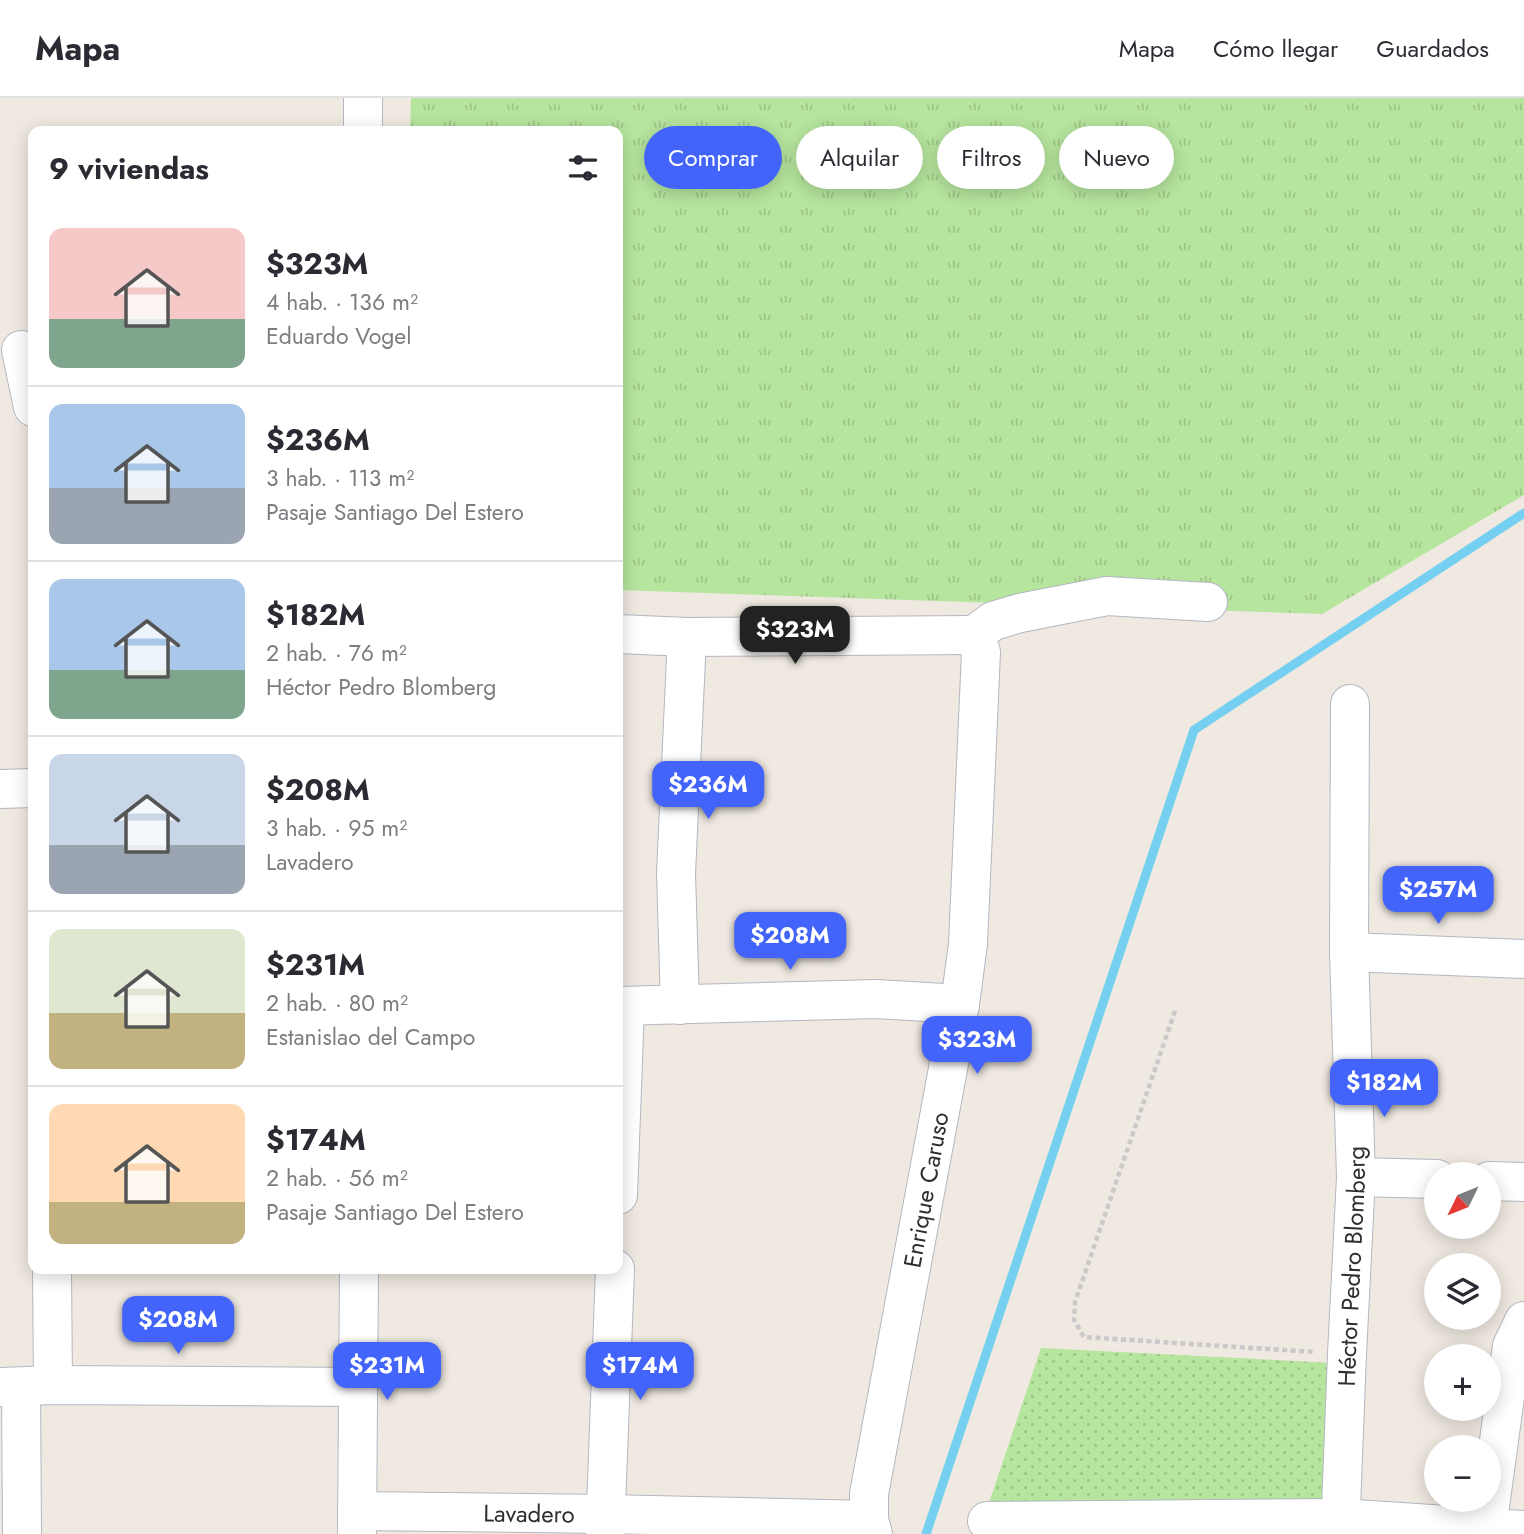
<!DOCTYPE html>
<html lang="es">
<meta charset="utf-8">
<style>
body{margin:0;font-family:Jost,sans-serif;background:#f2f2f3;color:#2b2b33;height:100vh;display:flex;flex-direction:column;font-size:26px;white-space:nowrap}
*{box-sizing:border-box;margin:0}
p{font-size:23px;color:#7c7c81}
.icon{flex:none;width:38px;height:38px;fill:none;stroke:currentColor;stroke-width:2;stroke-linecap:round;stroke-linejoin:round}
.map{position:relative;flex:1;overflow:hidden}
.panel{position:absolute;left:28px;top:28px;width:595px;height:1148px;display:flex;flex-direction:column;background:#fff;border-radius:14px;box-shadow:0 4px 18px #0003}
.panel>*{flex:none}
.hud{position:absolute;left:644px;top:28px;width:665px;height:63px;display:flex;gap:14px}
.needle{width:46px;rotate:227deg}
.tools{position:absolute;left:1424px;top:1064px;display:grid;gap:14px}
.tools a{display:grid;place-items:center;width:77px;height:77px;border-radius:50%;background:#fff;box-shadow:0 4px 18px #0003;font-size:35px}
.price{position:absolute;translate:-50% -60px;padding:0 16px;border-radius:14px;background:#4264fb;color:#fff;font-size:23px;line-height:46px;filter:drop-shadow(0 2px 4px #0008)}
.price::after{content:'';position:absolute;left:50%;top:42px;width:21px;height:16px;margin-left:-10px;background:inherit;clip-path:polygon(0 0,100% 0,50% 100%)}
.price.selected{background:#222;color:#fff}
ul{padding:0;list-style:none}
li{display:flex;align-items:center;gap:21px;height:175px;padding:0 21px}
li+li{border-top:2px solid #e1e1e2}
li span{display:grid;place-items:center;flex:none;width:196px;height:140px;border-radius:14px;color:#555}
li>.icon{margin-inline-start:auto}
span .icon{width:84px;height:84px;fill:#fffc;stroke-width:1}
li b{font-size:30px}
h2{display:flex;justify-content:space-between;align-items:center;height:84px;padding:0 21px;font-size:30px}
.pill{padding:0 24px;border-radius:32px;background:#fff;box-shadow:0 4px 18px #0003;font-size:24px;line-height:63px}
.pill.selected{background:#4264fb;color:#fff}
header{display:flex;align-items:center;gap:42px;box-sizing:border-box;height:98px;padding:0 35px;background:#fff;border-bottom:2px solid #e1e1e2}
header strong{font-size:33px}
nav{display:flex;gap:38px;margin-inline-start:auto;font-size:24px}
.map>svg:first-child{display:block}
.grass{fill:url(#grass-tufts)}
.park{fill:url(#park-dots)}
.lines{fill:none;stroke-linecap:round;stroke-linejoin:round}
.stream{stroke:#75cff0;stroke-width:9}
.minor-casing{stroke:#b4b7c1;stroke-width:40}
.path{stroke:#c9c9c9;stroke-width:4.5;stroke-dasharray:5 3.5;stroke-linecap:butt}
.minor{stroke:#fff;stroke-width:38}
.labels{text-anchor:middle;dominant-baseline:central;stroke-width:7;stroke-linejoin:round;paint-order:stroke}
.street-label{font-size:24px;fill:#2e2e2e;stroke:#fff}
</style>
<header>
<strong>Mapa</strong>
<nav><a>Mapa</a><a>Cómo llegar</a><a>Guardados</a></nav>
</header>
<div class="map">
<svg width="1524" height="1436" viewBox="0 0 1524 1436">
<defs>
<pattern id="grass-tufts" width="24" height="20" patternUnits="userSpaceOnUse" patternTransform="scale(1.75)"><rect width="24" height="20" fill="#b6e59e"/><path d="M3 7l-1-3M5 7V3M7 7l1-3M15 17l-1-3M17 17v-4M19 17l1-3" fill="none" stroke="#9dc588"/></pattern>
<pattern id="park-dots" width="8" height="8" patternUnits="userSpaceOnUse" patternTransform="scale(1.75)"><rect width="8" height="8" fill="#b6e59e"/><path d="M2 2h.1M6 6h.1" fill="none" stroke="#9dc588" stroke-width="1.8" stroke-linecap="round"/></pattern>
</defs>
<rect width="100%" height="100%" fill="#efe9e1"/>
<path class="grass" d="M411,0H1524V397L1322,516L618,492V33H410Z"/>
<path class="park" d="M1041,1250L1334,1265L1328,1410L988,1408Z"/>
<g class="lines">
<path class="stream" d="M926,1436L1194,632L1524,415"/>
<g class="minor-casing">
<g id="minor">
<path d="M363,33V0"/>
<path d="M21,252L33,309"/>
<path d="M618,536L687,539L974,537"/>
<path d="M974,537L993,523L1020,515L1107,498L1208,504"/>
<path d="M0,691L33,690"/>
<path d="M1349,854L1524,861"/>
<path d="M680,907L676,775L687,539"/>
<path d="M618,908L877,901L960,906"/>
<path d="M1356,1079L1437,1081"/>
<path d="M1489,1083L1524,1084"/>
<path d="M618,1097L625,908"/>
<path d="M52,1171L53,1287"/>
<path d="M0,1289L53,1287L357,1289"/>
<path d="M21,1289L22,1436"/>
<path id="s1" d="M357,1413L606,1416L869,1422"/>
<path d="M987,1423L1340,1420L1524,1432"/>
<path d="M1487,1430L1512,1248L1524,1223"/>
<path d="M357,1436L359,1171"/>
<path d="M605,1436L615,1171"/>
<path id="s2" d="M873,1436L869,1422V1396L960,906L968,846L981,554L974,537"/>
<path id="s3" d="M1340,1436L1347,1256L1356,1079L1349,854L1350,606"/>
</g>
</g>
<path class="path" d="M1175,913L1075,1204L1074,1222L1084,1239L1315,1254"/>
<use href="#minor" class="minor"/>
</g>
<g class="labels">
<g class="street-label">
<text stroke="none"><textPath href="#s2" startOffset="350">Enrique Caruso</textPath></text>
<text stroke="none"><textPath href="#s3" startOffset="268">Héctor Pedro Blomberg</textPath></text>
<text stroke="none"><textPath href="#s1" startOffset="172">Lavadero</textPath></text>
</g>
</g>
</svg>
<div class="tools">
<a><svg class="needle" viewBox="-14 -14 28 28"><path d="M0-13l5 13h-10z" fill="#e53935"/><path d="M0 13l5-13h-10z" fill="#7c7c81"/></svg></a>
<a><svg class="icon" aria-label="layers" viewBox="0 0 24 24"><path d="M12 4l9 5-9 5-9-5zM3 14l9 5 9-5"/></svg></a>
<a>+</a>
<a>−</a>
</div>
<b class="price selected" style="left:795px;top:568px">$323M</b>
<b class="price" style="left:708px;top:723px">$236M</b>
<b class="price" style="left:1438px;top:828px">$257M</b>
<b class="price" style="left:790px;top:874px">$208M</b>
<b class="price" style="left:977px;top:978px">$323M</b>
<b class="price" style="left:1384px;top:1021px">$182M</b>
<b class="price" style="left:178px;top:1258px">$208M</b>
<b class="price" style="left:387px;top:1304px">$231M</b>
<b class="price" style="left:640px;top:1304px">$174M</b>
<div class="hud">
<a class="pill selected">Comprar</a>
<a class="pill">Alquilar</a>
<a class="pill">Filtros</a>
<a class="pill">Nuevo</a>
</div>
<section class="panel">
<h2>9 viviendas<svg class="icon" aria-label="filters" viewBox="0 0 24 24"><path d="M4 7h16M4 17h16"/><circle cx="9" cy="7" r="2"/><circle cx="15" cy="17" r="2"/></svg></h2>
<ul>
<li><span style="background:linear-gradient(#f6c9c9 65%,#7fa58c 0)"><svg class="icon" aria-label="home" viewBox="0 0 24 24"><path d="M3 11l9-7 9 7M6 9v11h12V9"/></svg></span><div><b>$323M</b><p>4 hab. · 136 m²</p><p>Eduardo Vogel</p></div></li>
<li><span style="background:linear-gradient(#a9c7e8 60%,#9aa5b1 0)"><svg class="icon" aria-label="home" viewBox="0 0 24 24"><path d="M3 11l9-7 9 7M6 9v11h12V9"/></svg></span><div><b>$236M</b><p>3 hab. · 113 m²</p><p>Pasaje Santiago Del Estero</p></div></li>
<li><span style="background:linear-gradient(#a9c7e8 65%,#7fa58c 0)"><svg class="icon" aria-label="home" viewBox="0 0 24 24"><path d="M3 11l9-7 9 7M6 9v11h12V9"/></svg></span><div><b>$182M</b><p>2 hab. · 76 m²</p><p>Héctor Pedro Blomberg</p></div></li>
<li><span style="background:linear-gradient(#c9d6e8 65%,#9aa5b1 0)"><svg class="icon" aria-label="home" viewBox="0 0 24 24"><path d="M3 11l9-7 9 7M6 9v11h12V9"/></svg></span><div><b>$208M</b><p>3 hab. · 95 m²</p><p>Lavadero</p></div></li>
<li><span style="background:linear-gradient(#dfe7d0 60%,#c2b280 0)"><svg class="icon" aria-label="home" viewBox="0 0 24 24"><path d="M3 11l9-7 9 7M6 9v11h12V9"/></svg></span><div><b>$231M</b><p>2 hab. · 80 m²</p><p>Estanislao del Campo</p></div></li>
<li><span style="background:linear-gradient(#ffd9b3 70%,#c2b280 0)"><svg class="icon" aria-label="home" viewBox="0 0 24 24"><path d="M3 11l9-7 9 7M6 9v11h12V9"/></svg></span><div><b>$174M</b><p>2 hab. · 56 m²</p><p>Pasaje Santiago Del Estero</p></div></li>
</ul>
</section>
</div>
